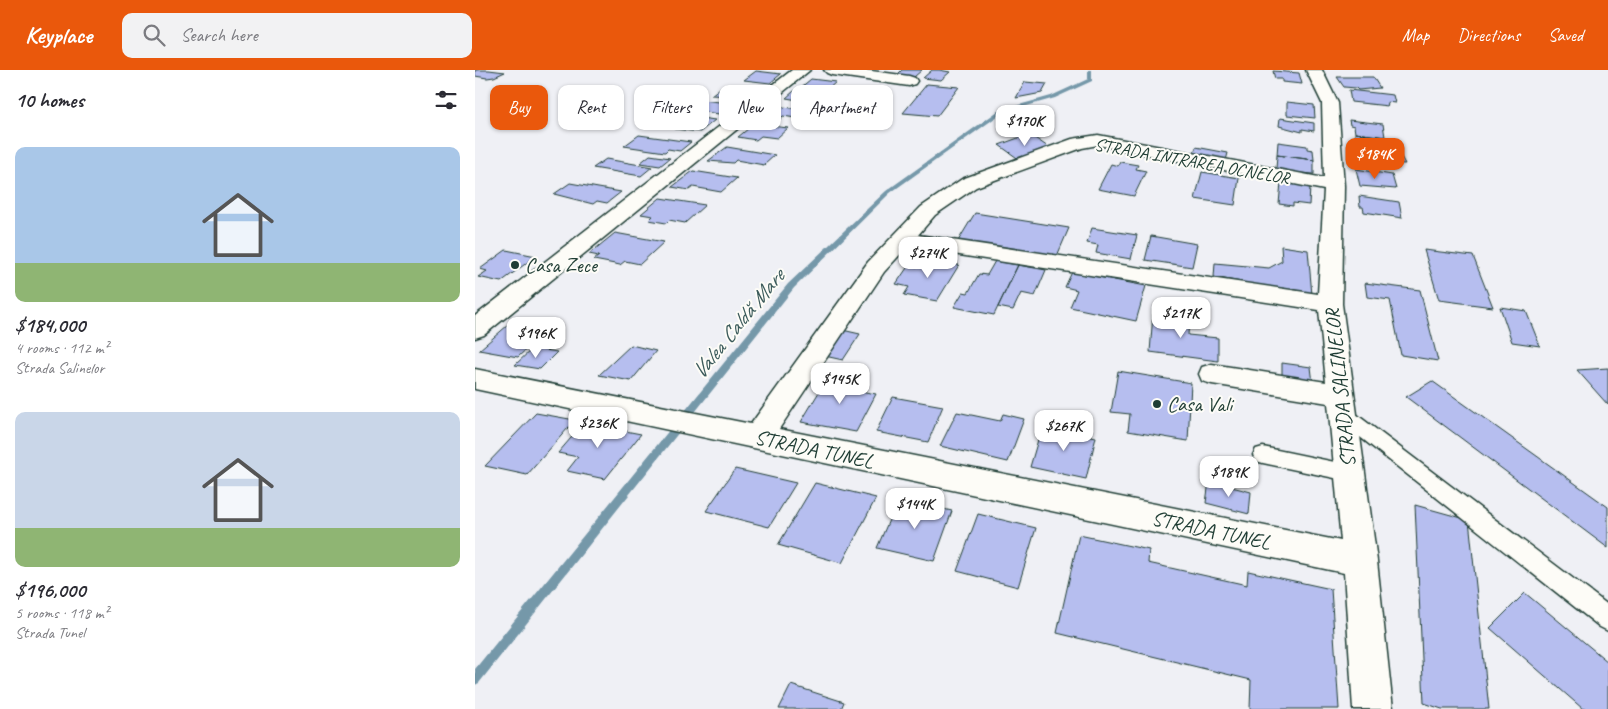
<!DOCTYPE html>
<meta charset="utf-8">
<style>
body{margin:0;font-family:Caveat,sans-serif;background:#f2f2f3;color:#2b2b33;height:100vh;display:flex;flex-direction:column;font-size:19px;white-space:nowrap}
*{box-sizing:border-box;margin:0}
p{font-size:16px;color:#7c7c81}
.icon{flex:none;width:28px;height:28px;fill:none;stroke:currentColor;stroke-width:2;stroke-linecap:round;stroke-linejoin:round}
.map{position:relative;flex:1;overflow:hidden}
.details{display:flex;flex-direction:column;background:#fff;width:475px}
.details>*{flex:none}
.top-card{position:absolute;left:15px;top:15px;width:475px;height:45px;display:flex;gap:10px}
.price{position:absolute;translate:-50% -42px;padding:0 11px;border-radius:10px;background:#fff;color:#222;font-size:16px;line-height:32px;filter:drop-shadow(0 1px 2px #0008)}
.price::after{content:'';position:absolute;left:50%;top:30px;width:15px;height:11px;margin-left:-8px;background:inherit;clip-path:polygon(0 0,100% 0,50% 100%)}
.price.on{background:#ea580c;color:#fff}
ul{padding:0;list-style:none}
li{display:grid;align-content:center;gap:10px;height:265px;padding:0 15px}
li span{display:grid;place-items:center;height:155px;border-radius:10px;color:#555}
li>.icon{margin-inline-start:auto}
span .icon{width:90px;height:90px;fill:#fffc;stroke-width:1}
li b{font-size:21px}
h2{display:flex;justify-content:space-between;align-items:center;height:60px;padding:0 15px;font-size:21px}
.chip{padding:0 18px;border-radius:10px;background:#fff;box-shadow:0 1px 4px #0004;font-size:18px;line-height:45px}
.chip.on{background:#ea580c;color:#fff}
header{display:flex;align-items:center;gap:30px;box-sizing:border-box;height:70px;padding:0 25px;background:#ea580c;color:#fff}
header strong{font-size:24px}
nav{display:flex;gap:28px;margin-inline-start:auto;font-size:18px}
.search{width:350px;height:45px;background:#f2f2f3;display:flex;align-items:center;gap:12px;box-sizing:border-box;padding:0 18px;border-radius:10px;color:#7c7c81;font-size:19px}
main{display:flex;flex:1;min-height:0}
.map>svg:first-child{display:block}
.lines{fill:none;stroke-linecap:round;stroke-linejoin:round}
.stream{fill:#7598a9;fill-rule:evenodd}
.building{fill:#b6beef;stroke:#1f3d34}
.lane-casing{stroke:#1f3d34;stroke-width:3}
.street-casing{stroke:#1f3d34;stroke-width:3}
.lane{fill:#fdfcf7;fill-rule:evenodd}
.street{fill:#fdfcf7;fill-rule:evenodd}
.poi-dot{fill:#1f3d34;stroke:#fdfcf7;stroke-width:2}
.labels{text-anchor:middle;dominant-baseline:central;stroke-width:4;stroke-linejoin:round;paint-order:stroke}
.far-street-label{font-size:18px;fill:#1f3d34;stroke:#fdfcf7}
.poi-label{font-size:21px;fill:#1f3d34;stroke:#fdfcf7;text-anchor:start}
.street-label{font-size:21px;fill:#1f3d34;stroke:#fdfcf7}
.water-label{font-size:22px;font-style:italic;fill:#3c5b5b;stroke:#fdfcf7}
</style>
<header>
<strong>Keyplace</strong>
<div class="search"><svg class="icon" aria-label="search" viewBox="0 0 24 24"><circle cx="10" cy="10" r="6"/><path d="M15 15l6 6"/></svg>Search here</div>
<nav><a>Map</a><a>Directions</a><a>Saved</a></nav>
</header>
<main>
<section class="details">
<h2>10 homes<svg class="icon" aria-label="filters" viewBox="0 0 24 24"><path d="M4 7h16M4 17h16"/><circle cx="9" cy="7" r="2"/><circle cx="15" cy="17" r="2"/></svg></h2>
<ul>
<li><span style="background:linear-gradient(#a9c7e8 75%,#8fb573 0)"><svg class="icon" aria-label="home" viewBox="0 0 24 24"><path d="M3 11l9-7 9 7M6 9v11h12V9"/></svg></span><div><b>$184,000</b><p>4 rooms · 112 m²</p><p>Strada Salinelor</p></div></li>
<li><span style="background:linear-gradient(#c9d6e8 75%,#8fb573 0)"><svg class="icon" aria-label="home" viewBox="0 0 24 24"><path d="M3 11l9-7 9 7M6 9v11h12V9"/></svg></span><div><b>$196,000</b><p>5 rooms · 118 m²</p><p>Strada Tunel</p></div></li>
</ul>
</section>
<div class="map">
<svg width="1133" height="639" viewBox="0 0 1133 639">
<rect width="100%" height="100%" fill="#eff0f5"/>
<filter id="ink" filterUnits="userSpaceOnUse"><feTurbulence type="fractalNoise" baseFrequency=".02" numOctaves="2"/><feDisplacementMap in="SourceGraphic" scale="10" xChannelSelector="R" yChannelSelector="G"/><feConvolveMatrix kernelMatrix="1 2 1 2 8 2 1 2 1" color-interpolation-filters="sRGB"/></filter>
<g filter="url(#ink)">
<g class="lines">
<path class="stream" d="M613,0H617V11L580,28L527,43L415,123L319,218L4,613L0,615V599L313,214L411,121L523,41L576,26L613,9Z"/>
</g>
<path class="building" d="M0,0H14L30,2L19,7L12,8L0,6Z
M427,0H447L439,7L422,5Z
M457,0H464L475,2L466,10L448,8Z
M281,1L306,4L295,13L269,10Z
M798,1L824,3L827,14L807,12V9H800Z
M862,7H898L905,18L883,20L881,18L869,17Z
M336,9L361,12L352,20L324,19Z
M550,12L572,14L567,23L541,28Z
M452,14L484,17L462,46L428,43Z
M249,15L286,18L276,27L236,25Z
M874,20L918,25L920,33L912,32L913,36L876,32Z
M319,21L355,26L345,35L320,32L323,30L311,28Z
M363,26L384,29L375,37L354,33Z
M218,29L262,34L252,43L247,42L244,44L224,41L227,39L208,37Z
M812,32L839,35L840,48L812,45Z
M300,36L341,41L333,50L308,46L305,49L294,47L297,44H291Z
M198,44L240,50L225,62L200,59L204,55L186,53Z
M805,48L839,53V61L827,59V62L804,56Z
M874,50L908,54L910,67L880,63L879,56L875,55Z
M279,54L313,58L302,68L286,66L281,70L263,67Z
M880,63L910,67L913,79L877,74V68H880Z
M554,64L576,79L545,90L524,75Z
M164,65L216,72L205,81L193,79L190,82L149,76Z
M803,72L832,76V79L838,80L839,90L802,85Z
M252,77L300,85L289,95L261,90L258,93L233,91Z
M721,77L753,83L750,94L717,88Z
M885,79L923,81L930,94L911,93L912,96L892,95Z
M175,85L195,88L185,96L165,93Z
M802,85L839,90V104L809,102V100L801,99Z
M131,89L177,97L166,106L118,98Z
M645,92L663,95L661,99L671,101L659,126L623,119L636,94L643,96Z
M881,99L917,105L921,119L885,116Z
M218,101L262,108L246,122L218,117L214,120L197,117Z
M727,102L764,108L760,135L720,129Z
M806,112L835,117L834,135L818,133V136L804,134Z
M95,113L146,122L132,133L122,131L118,134L79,124Z
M884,126L924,132L927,148L889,142L888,137H885Z
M185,128L230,135L210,153L194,150L191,153L174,150L178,146L166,144Z
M500,143L594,158L582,186L483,171Z
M617,158L662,165L656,189L621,183L623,175L612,173Z
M140,163L189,172L165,194L150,191L145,195L119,190L124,186L114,184Z
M676,166L722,174L717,197L670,190Z
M806,176L833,180L837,225L739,207L740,193L794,198L807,191Z
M31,180L61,186L26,212L3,207L12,201L5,199Z
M949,180L998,186L1018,237L964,230Z
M448,188L484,195L462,231L429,225L434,217L421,214L434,195L442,197Z
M520,191L543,195L519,245L479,237L488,222L493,223L504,204L512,205Z
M543,195L571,200L560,226L546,223L538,240L523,237Z
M597,202L671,216L661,251L595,237L602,220L590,217Z
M890,213L945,220L963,291L926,285L915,230L892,227Z
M1025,237L1051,241L1065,276L1037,272Z
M678,244L714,248L713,265L743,268V291L675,282Z
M33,255L71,261L43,287L4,280Z
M363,259L385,264L368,290L345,285Z
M156,275L181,281L156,311L124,305Z
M58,278L82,282L65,299L40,295Z
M807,293L836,297L838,313L807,308Z
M1133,298V335L1102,300Z
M643,301L716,313L713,371L653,361L655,344L636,342Z
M353,307L389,314L385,321L401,324L381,362L326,352Z
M957,311L1133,437V478L931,327Z
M418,327L468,336L453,372L401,362Z
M482,342L525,351L528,344L549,349L533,392L465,376Z
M61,343L100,350L52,405L10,396Z
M109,353L166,364L130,409L92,401L103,387L83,383Z
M567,356L621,367L611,409L555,397Z
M260,399L321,413L294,457L231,441Z
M734,411L776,422L774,444L731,433Z
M340,413L401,428L367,493L303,475Z
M423,429L477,441L459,491L402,478Z
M940,435L994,450L1014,639H967L949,633Z
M503,444L561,458L543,517L482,501Z
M604,465L674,480L673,493L772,515L773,501L856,519L864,639H775L776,610L582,563Z
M1050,523L1133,592V639H1108L1015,558Z
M316,615L369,632L366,639H304Z"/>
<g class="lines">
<g class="lane-casing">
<path id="lane" d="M867,336L873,338L1133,535V561L1125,557L861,348L858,343L861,338Z
M788,377L874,395L881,397L884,403L881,409L874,411L788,393L781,391L778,385L781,379Z"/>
</g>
<g class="street-casing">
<path id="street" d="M317,0H335L9,265L0,268V246Z
M349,0H389L434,6L440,8L442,11L440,14L434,16L357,5L352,3Z
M831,0H847L863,33L869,116L867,234L902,491L918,639H878L869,503L0,319V299L276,354L393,192L446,137L487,109L597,69L623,65L849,108L847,33ZM623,75L849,120L843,224L443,165L460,145L501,117L607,78ZM432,177L844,240L851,312L737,294L727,297L724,304L727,311L737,314L853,333L866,471L304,359L409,202Z"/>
</g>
<use href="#lane" class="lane"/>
<use href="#street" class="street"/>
</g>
</g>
<g class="poi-dot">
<circle cx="40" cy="195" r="5"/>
<circle cx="682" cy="334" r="5"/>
</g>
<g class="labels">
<g class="far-street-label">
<text transform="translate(717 91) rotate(10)">STRADA INTRAREA OCNELOR</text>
</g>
<g class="poi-label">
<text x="50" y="195">Casa Zece</text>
<text x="692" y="334">Casa Vali</text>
</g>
<g class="street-label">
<text transform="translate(865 318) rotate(-96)">STRADA SALINELOR</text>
<text transform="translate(339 379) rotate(12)">STRADA TUNEL</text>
<text transform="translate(736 460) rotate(12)">STRADA TUNEL</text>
</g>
<g class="water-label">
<text transform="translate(263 254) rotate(-51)">Valea Caldă Mare</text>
</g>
</g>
</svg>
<b class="price" style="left:550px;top:77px">$170K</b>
<b class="price on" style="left:900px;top:110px">$184K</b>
<b class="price" style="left:453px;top:209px">$274K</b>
<b class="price" style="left:706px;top:269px">$217K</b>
<b class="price" style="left:61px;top:289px">$196K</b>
<b class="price" style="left:365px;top:335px">$145K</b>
<b class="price" style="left:123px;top:379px">$236K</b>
<b class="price" style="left:589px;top:382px">$267K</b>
<b class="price" style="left:754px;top:428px">$189K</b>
<b class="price" style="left:440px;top:460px">$144K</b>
<div class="top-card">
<a class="chip on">Buy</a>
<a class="chip">Rent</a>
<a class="chip">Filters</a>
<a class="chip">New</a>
<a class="chip">Apartment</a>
</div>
</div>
</main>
